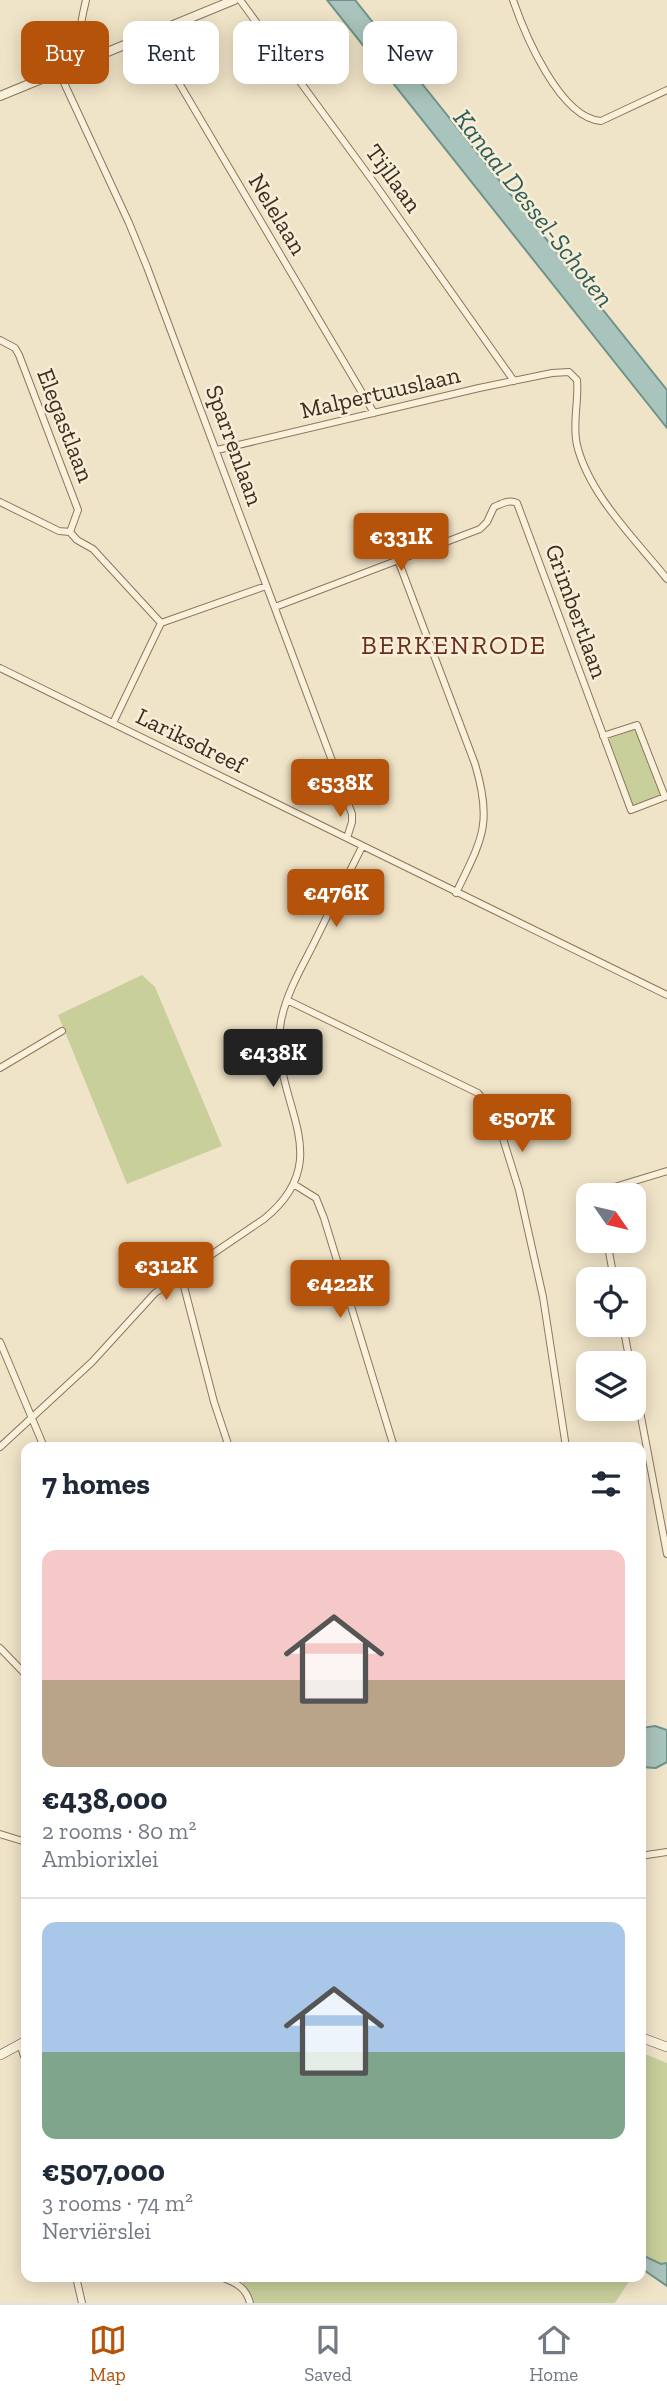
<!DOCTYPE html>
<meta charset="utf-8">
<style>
body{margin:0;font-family:"Zilla Slab",serif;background:#f2f2f3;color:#1f2937;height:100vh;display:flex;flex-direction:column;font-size:26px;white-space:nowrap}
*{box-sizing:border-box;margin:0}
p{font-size:23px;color:#747a83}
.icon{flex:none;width:38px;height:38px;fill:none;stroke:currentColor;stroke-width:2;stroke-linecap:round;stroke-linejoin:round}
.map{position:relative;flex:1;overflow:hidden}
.sheet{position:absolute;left:21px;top:1442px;width:625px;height:840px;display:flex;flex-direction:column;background:#fff;border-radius:14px;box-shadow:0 4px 18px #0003}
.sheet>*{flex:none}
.top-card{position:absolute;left:21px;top:21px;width:626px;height:63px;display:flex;gap:14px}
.needle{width:46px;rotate:124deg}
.tools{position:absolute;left:576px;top:1183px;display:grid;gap:14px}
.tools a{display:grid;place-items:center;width:70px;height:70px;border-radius:14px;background:#fff;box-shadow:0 4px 18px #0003;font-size:35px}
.price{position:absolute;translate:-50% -60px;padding:0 16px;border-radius:7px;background:#b45309;color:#fff;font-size:23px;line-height:46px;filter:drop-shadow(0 2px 4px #0008)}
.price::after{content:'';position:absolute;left:50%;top:42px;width:21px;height:16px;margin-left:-10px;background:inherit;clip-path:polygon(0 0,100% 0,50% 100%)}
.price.current{background:#222;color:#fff}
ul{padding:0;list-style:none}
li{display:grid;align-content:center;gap:14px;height:371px;padding:0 21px}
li+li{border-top:2px solid #e0e1e3}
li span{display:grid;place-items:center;height:217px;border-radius:14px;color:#555}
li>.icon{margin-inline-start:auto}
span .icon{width:126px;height:126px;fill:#fffc;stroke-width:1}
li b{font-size:30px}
h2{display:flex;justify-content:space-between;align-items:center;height:84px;padding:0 21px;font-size:30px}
.tag{padding:0 24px;border-radius:14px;background:#fff;box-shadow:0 4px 18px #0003;font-size:24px;line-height:63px}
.tag.current{background:#b45309;color:#fff}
.tab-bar{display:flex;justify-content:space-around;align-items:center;height:98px;border-top:2px solid #e0e1e3;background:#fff;font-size:19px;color:#747a83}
.tab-bar a{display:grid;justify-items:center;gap:4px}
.tab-bar .current{color:#b45309}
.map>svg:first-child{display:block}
.green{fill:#c9cf9b}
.water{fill:#a9c4bc;stroke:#6f938a;stroke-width:2}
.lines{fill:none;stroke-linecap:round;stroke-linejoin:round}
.minor-casing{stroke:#8d765c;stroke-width:8}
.tertiary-casing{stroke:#8d765c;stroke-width:10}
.secondary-casing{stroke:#6f573f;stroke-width:10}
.minor{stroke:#faf1dc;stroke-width:6}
.tertiary{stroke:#faf1dc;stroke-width:8}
.secondary{stroke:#faf1dc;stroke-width:9}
.labels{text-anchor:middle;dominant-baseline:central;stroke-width:5;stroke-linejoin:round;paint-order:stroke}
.street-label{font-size:24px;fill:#3d2e20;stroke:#f7eed8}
.water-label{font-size:26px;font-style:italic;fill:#2f5d5a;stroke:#f7eed8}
.neighbourhood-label{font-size:26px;letter-spacing:2px;fill:#6b2e1e;stroke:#f7eed8}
</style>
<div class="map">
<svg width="667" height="2303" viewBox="0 0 667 2303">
<rect width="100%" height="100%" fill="#f0e4c8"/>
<path class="green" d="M635,729L661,793L658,797L634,805L631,803L608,739Z
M142,975L155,987L222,1146L127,1184L58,1015Z
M640,2052L667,2063V2286L641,2268Z
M242,2277H632L615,2303H246Z"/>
<path class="water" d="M327,0H355L667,390V428Z
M655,1726L667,1730V1762L656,1768L641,1767V1728Z
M644,2256L661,2264L667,2263V2286L641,2268V2262Z"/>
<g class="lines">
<g class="minor-casing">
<path id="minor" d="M240,0L375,184L514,381
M513,0C525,35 560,118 601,121L667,90
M150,34L374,413
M85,61C76,39 81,22 86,0
M59,72L129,223L147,267L352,814V822L347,838
M0,340L15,348L19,355L78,510L70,532
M217,450L479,388L552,373L569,372L577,380C579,402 572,423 577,445C589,495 636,540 667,579
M0,502L59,531L70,532L77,540L93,549L161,623
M398,560L475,764C493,824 482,839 456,893
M275,607L480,529L487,522L494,507C501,504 509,499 517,503L631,810L665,797L637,725L603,736
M0,668L667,995
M113,723L161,623L266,586
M287,1000L478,1093L496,1116L519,1190L543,1297L566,1447
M0,1068L62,1031
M295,1185L316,1198L324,1218L394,1447
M598,1195V1192L667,1171
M607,1241L614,1279
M181,1275L214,1402L229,1447
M623,1325L630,1363
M0,1342L44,1447
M634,1380L667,1554
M0,1447L92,1362L155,1293L264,1219C343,1155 266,1098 281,1021C286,995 300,970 312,947C328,914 345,880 362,847
M0,1648L26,1675
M0,1834L26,1842
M640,1856L667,1852
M20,2044L26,2062
M76,2277L82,2303
M220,2277C235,2282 246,2287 250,2303"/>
</g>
<g class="tertiary-casing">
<path id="tertiary" d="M0,96L234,0"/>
</g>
<g class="secondary-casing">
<path id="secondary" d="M640,2037L667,2047
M0,2055L26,2041"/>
</g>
<use href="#minor" class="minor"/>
<use href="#tertiary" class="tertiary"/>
<use href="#secondary" class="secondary"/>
</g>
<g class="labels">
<g class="street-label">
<text transform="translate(394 178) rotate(54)">Tijllaan</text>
<text transform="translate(278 214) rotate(59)">Nelelaan</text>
<text transform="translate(380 392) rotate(-13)">Malpertuuslaan</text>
<text transform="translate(66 425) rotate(69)">Elegastlaan</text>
<text transform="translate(235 445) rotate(70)">Sparrenlaan</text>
<text transform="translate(577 611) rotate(70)">Grimbertlaan</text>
<text transform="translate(191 740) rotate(26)">Lariksdreef</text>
</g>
<g class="water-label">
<text transform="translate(534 208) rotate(52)">Kanaal Dessel-Schoten</text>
</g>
<g class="neighbourhood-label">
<text x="454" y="645">BERKENRODE</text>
</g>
</g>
</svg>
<div class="tools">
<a><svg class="needle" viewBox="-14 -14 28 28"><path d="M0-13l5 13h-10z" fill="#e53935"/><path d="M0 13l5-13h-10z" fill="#747a83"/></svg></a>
<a><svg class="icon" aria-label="locate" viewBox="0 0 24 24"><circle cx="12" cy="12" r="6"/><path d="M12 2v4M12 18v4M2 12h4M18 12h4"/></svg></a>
<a><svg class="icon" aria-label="layers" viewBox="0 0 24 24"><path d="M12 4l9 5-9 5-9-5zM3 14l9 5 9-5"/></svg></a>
</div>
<b class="price" style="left:401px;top:573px">€331K</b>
<b class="price" style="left:340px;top:819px">€538K</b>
<b class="price" style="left:336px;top:929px">€476K</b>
<b class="price current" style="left:273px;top:1089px">€438K</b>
<b class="price" style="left:522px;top:1154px">€507K</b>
<b class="price" style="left:166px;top:1302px">€312K</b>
<b class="price" style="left:340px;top:1320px">€422K</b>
<div class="top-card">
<a class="tag current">Buy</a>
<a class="tag">Rent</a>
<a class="tag">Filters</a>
<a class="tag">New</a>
</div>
<section class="sheet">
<h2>7 homes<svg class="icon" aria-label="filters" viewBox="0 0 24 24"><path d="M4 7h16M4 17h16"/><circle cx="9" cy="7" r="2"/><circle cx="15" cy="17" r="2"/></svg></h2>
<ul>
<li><span style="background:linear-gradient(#f6c9c9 60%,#b9a48a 0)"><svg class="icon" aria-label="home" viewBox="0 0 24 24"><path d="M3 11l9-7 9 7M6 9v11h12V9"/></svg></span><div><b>€438,000</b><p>2 rooms · 80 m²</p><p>Ambiorixlei</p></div></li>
<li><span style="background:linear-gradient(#a9c7e8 60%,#7fa58c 0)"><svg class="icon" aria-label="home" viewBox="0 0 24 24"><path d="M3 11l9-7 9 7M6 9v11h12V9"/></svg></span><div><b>€507,000</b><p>3 rooms · 74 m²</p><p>Nerviërslei</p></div></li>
</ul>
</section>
</div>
<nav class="tab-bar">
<a class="current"><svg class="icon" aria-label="map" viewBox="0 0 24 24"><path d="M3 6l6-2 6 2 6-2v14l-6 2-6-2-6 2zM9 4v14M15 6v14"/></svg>Map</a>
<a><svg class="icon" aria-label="saved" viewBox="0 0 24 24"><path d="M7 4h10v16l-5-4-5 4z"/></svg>Saved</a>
<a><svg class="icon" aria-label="home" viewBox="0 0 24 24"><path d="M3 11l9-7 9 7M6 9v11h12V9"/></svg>Home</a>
</nav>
